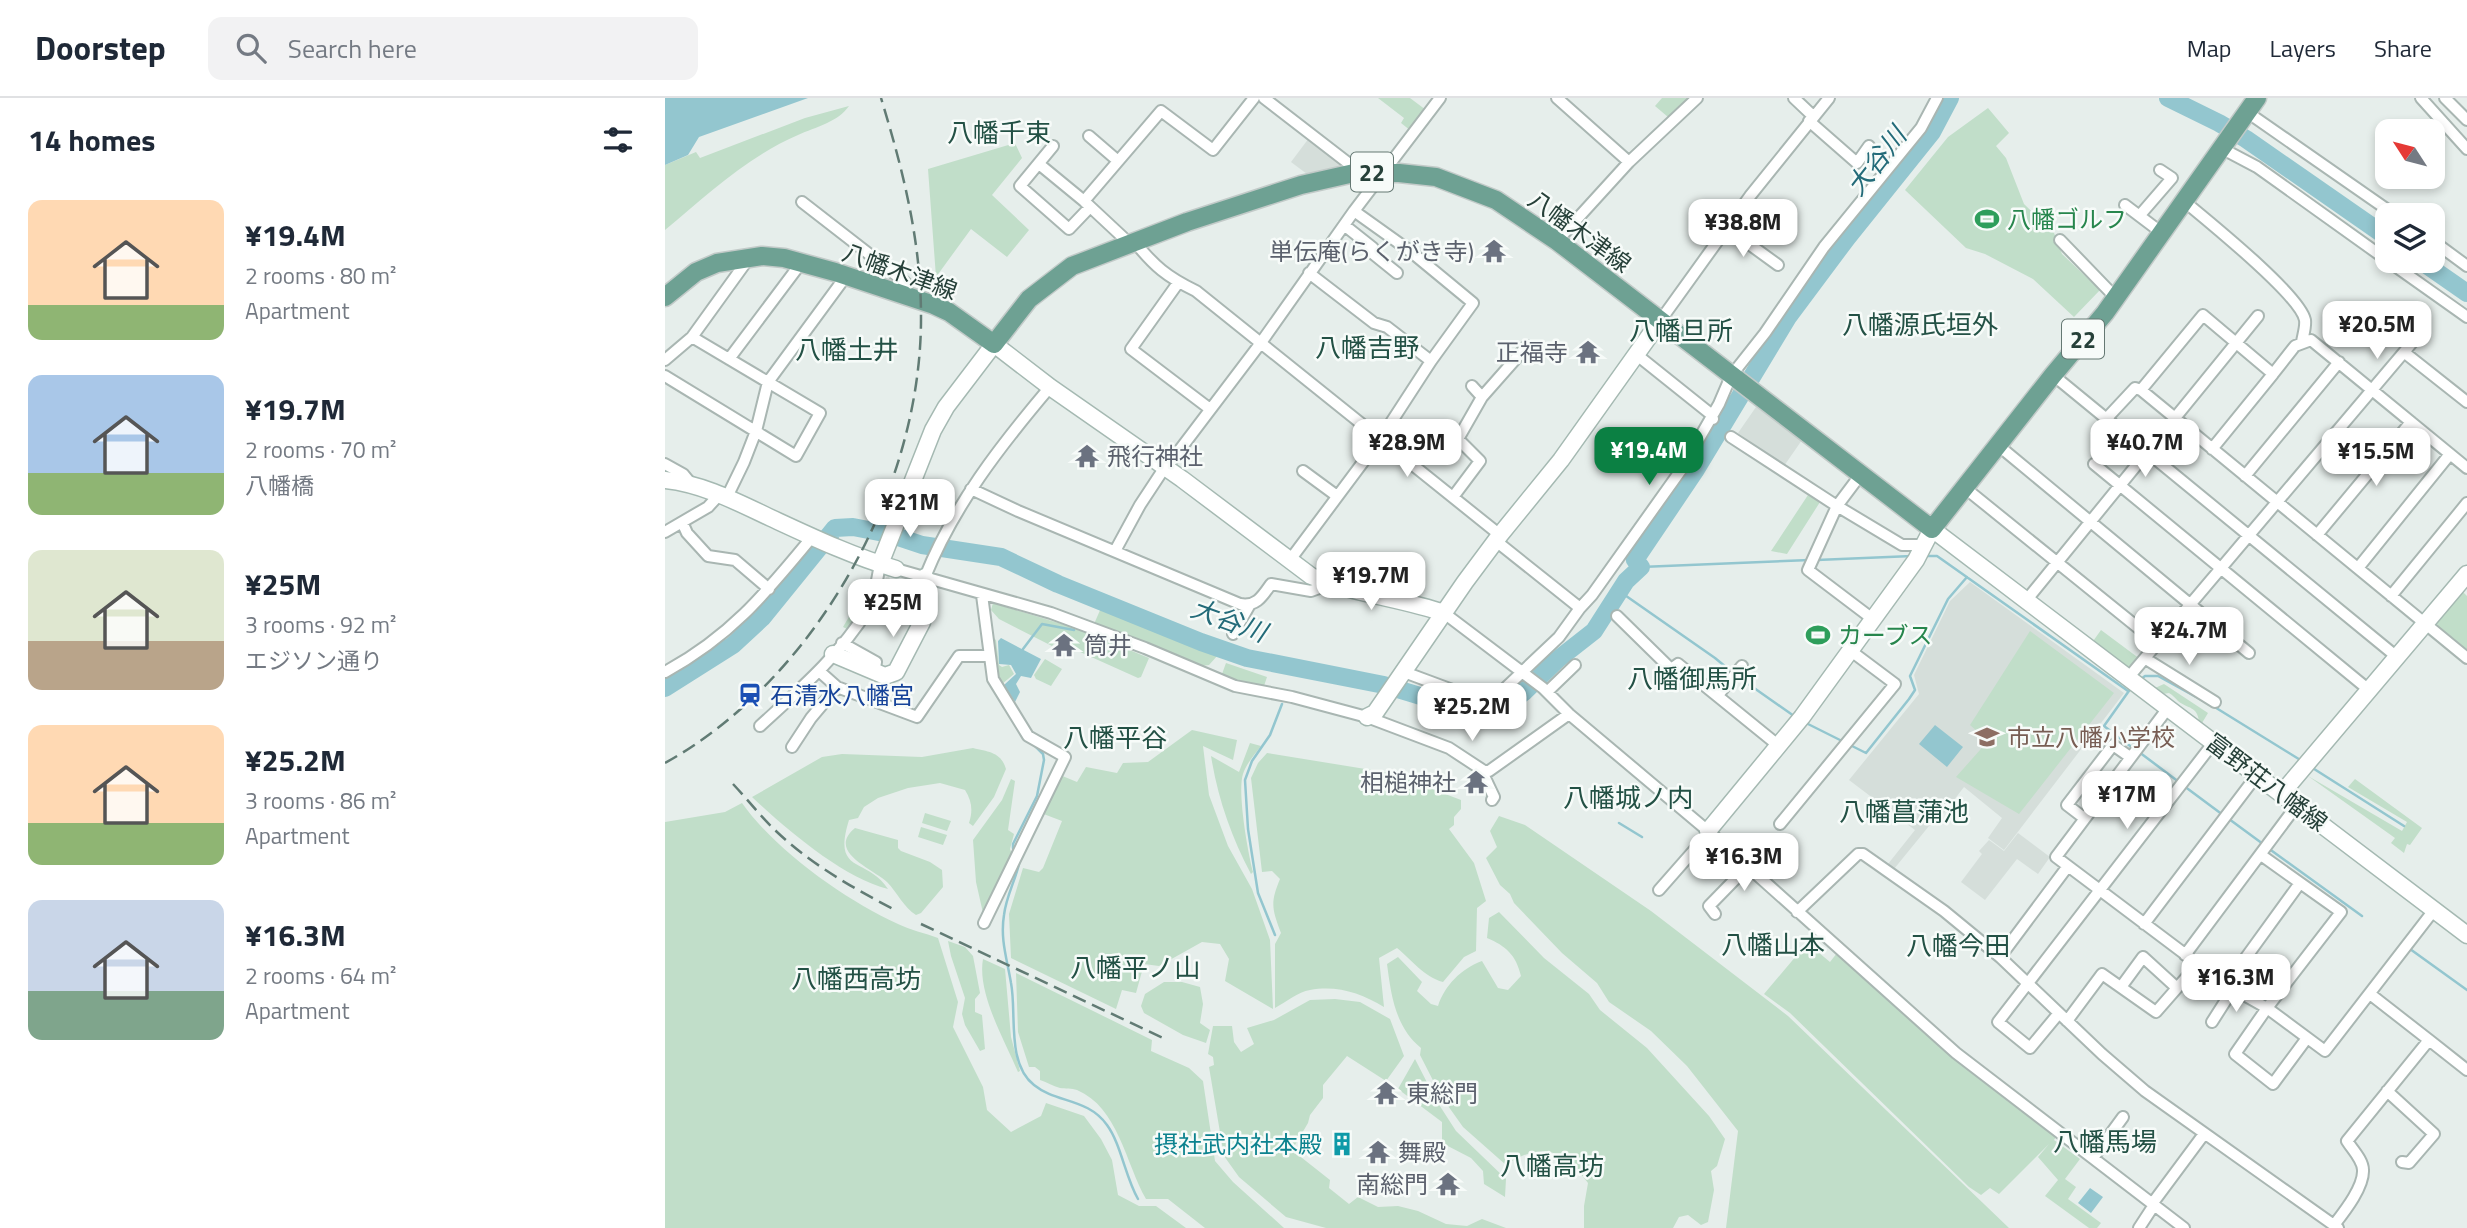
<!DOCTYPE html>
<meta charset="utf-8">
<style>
body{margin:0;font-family:"Titillium Web","Noto Sans JP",sans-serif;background:#f2f2f3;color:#1f2937;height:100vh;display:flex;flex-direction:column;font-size:26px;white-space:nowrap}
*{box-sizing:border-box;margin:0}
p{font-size:23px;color:#747a83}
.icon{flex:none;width:38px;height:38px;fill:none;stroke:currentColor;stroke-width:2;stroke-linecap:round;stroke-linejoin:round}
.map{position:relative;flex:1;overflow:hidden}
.drawer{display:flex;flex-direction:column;background:#fff;width:665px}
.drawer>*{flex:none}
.needle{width:46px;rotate:306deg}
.controls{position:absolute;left:1710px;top:21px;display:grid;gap:14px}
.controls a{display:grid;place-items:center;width:70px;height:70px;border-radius:14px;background:#fff;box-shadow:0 4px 10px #0003;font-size:35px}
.price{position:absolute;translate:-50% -60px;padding:0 16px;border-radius:14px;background:#fff;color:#222;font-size:23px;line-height:46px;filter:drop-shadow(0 2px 4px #0008)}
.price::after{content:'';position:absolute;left:50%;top:42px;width:21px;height:16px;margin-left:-10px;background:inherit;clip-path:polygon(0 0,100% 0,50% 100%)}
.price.selected{background:#0b8043;color:#fff}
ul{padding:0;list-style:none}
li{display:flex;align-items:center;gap:21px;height:175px;padding:0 28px}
li span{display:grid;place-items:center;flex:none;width:196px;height:140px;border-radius:14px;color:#555}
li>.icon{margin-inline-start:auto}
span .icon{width:84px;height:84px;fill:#fffc;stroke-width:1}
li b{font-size:30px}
h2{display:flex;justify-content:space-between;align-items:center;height:84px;padding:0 28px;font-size:30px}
header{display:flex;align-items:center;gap:42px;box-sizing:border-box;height:98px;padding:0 35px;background:#fff;border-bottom:2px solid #e0e1e3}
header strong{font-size:33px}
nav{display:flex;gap:38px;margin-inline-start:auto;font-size:24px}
.search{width:490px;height:63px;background:#f2f2f3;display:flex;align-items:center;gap:18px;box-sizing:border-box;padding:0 24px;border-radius:14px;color:#747a83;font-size:26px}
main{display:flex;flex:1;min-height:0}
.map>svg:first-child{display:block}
.built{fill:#d5deda}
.green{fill:#c1dec9}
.water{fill:#93c6cf}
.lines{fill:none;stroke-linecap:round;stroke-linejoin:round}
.stream{stroke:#93c6cf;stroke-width:2.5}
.river{stroke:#93c6cf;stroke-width:18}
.street-casing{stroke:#a9b6b2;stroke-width:14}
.secondary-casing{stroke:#a5b9b2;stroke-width:19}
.primary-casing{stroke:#c2cac8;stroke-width:21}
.street{stroke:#fff;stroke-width:10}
.secondary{stroke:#fff;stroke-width:16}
.primary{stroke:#6ea193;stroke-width:18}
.rail{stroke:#617b74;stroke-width:2.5;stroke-dasharray:14 7;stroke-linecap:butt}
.labels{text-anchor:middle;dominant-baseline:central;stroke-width:5;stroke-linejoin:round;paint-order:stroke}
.shield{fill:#f7fbf9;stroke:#657873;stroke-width:2}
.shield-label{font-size:23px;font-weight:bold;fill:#264039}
.leisure-label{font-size:24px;fill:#27864d;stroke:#f7fbf9;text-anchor:start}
.street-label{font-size:24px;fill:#264039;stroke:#f7fbf9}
.worship-label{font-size:24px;fill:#5b616d;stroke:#f7fbf9;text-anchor:end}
.transit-label{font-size:24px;fill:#164399;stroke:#f7fbf9;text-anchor:start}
.education-label{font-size:24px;fill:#785e54;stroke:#f7fbf9;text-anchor:start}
.culture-label{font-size:24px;fill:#0d838f;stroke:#f7fbf9;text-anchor:end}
.neighbourhood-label{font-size:26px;fill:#235145;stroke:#f7fbf9}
.water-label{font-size:26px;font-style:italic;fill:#236b79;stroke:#f7fbf9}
</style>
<header>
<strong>Doorstep</strong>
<div class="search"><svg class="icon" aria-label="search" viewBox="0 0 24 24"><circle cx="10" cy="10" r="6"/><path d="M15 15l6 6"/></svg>Search here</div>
<nav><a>Map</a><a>Layers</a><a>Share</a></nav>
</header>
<main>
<section class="drawer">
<h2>14 homes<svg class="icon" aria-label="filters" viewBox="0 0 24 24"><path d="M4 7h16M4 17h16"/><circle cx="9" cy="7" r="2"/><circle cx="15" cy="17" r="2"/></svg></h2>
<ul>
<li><span style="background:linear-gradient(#ffd9b3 75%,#8fb573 0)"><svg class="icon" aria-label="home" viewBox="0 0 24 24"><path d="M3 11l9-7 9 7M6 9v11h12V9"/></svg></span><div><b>¥19.4M</b><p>2 rooms · 80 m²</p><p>Apartment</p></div></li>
<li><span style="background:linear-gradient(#a9c7e8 70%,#8fb573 0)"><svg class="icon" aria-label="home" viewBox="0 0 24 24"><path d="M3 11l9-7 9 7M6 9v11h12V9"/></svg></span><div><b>¥19.7M</b><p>2 rooms · 70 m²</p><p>八幡橋</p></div></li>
<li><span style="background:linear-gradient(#dfe7d0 65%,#b9a48a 0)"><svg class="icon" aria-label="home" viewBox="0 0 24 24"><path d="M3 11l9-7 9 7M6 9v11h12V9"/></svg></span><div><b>¥25M</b><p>3 rooms · 92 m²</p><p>エジソン通り</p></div></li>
<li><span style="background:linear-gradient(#ffd9b3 70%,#8fb573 0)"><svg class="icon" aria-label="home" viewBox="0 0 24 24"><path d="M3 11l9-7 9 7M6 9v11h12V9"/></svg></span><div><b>¥25.2M</b><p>3 rooms · 86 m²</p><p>Apartment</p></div></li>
<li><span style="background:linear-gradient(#c9d6e8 65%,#7fa58c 0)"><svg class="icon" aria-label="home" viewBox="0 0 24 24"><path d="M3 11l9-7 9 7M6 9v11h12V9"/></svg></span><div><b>¥16.3M</b><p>2 rooms · 64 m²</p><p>Apartment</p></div></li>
</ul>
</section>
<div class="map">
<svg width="1802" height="1130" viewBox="0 0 1802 1130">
<rect width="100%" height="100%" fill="#e6eeeb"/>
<path class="built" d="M644,40L680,68L642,76L626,64Z
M1091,309L1137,342L1119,368L1073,335Z
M224,478L230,500L221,519L219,514L210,512L207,514L221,479Z
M1305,484L1459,595L1339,752L1323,740L1337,720L1299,689L1272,724L1264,728L1229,771L1223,766L1250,732L1184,682L1254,596L1249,577L1285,503Z
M1353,735L1385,759L1373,776L1352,761L1320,802L1296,784L1317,756L1314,753L1324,742L1339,753Z"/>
<path class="green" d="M713,0H745L761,12L746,33L736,25L739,20Z
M997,0H1025L1003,19L990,8Z
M184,8C173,24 151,29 133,37C82,59 42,97 0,132V67L31,54L35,60L140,20Z
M1323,10L1344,35L1331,48L1341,60L1359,106L1389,135L1397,156L1435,192L1409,219L1368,181L1320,156L1301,150L1240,92L1283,39Z
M350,45L357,60L327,97L364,132L342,159L306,131L271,179L263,71Z
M1143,397L1155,404L1122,456L1106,453Z
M1798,494L1802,498V555L1773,531L1772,525Z
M198,495L204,498L197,512L182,531L178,529Z
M328,505L413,531L484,560L476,579L473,580L404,549L405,543L396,538L387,548L334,521L326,512Z
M436,510L553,557L544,567L536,568L429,526Z
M1436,532L1475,561L1459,571L1426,546Z
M1365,533L1449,595L1354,716L1291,679L1323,643L1305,627Z
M326,538L331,542L334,567L337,569L344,567L349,576L337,586L333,580Z
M380,561L397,571L386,588L371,581L369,577Z
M561,565L602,579L599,588L566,582L557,576Z
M1499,586L1543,615L1537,625L1534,623C1532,608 1523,611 1513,603C1510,600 1508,597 1504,595L1498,596L1490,590Z
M527,632L572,642L568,662L538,648L544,697L563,748L587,791L605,842L608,911L560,883L564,861L555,846L537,844L494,868L479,866L471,895L457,892L451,911L346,860L344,816L358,770L374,774L378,770L397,723L376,715L395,677L412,684L421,669L452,675L458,665L483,664Z
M585,645L596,648C590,656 581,666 578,676C572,694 583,755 588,774L586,776C566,738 553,701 546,658L574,674Z
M308,650C324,654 336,654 341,671L329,699L308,728L304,725C308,713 307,703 300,692L275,685L243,690L213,700L199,709L193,720L184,722C167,777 201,758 223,791C178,780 121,731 87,699L157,659L177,656L257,659Z
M602,655L725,675L796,702V711L789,719V727L784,731L809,765L821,803L812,810L811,853L799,859L778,884C759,879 747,862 732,850L714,860L719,909C696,895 672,887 645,892C633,894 621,904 610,910V846L616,835C607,811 605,805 615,781L607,773L597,774L586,680L593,665Z
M1643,678L1737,733L1742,724L1683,689L1690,681L1757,730L1745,747L1742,746L1739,755L1726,745L1730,740Z
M346,681L350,683L343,732L349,736L345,751L347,756L318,815L311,784L308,742L337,702Z
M77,705C110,752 180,802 233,826C245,832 260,835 273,840L293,904L288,929L318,989L322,1012L346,1034L376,1018L381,1005L419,1018L436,1041L447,1062L453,1097L474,1108H491L521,1130H0V724L60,714Z
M260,715L286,723L282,733L257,725Z
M834,718L860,727L986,813L1123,918L1344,1130H1061L1073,1033L1022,968L986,933L944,904L932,885L897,855L849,805L845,796L835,787L821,760L832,749L825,733Z
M256,729L282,737L278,747L253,739Z
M190,730L233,742V750L236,753L265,764L277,772L278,789L256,815L251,817C239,810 232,794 222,784C208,771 161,754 190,730Z
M834,814L879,860L924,896L935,912L982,950L1044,1018L1060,1041L1052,1068L1046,1073L1049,1092L1043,1124L1036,1127L1023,1117L1014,1119L1008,1130H919V1108L923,1085C898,1051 877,1043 841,1067L798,1029L776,998L755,957L756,950C730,929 726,896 722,866L733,859L757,884L752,893L766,906L773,908C780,887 796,871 817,863L833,890L843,892L856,878C851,857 841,848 822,840L824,820Z
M283,843L300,849L308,858L315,895L310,901V914L317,917L320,951L315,953L300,927L297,916L300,900L286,858Z
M1142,845L1165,864L1172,855L1269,942L1391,1039L1389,1042L1415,1061L1400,1081L1411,1089L1403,1101L1436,1125L1432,1130H1424L1380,1098L1393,1082L1373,1059L1384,1046L1334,1096L1325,1090L1316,1097L1304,1089L1125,915L1099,896Z
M318,861L340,871L346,939L355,973L353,974C339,941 312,895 318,861Z
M351,875L487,942L486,953L524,970L538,983L550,1063L568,1084L619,1130H540L503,1101H481C461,1066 453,1009 412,992C407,990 400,991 395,990C388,988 381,984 375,982V973L370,969H364L353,934Z
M499,884H517L535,889L538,906L535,925L545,932L541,945L518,937L479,915L476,908L480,896Z
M670,901L695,904L725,921L739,958L721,983L682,958L658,987V1000L645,1017L643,1025L627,1052L665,1082L664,1090L684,1106L693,1099L713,1109L733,1108L753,1113L781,1126L802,1128L817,1121L841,1130H661L621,1119L574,1079L559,1058L544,969L549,967L548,959L543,956L548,928H567L569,944L576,954L589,946L582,930L609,922L645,902Z
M750,961L771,1002L791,1033L841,1081L840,1099L819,1086L818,1073L806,1060L777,1045V1024L733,991Z"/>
<path class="water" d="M0,0H143L34,39L23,57L0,67Z
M336,540L376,561L366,580L356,578L351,586L355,594L350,604L339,587L351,576L346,567L334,566L333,543Z
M1270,627L1298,649L1282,669L1254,646Z
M1425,1090L1438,1099L1426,1115L1413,1105Z"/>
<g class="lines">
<path class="stream" d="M1260,458H1272L1463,593
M1152,462L1247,458
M976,469L1145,462
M954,493L1050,560L1067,574
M358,551L377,526L409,532
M1072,578L1129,618
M1476,581L1480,578H1493L1542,605
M1466,590L1439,628L1469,651
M1548,608L1637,663
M1141,625L1179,644
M1185,647L1201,655L1244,601L1250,592L1245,578L1283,501L1302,479
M1474,654L1514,684
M1646,669L1739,728
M1519,688L1558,717
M1564,721L1598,746
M954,725L977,739
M1603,750L1697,818
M351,753L348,750V746L372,698L379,662L378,656L368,646
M354,766C350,783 341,799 339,817C335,841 342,861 346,885C352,915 341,965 369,987C391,1005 423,1000 442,1027C456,1046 460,1078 473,1101
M610,837L593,795L583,731L580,682L587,663L605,637L617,606
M1745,851L1802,892"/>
<path class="river" d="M1503,0L1554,25L1581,41L1722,139
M1756,163L1802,195
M0,590L68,547L97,520L170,430L188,429L224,436L257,447L336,459L393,486L536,544L582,560L719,587L808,614L835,612L859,594L892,562L929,533L961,483L976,469L970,462L1030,373L1123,219L1182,140L1267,34L1285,0"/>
<g class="street-casing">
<path id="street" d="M599,0L687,68L689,75
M892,0L964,64
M1129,0L1148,18
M1756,0L1802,51
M1780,0L1802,22
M1582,14L1730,117
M1144,23L1192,65L1204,48
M424,38L453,63
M388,48L355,88L404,131L425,109
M1556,50L1592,69L1722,162
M374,66L419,103L464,145
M419,103L496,13L548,52L589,0
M1519,103C1543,123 1635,197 1640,222C1641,229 1638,237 1637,244
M137,104L240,184L239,196
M1460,107L1497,135
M1475,117L1507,80L1495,72
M679,127L708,150L706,154L732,175
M1062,130L1113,167
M1395,142L1451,200
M469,143C489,168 502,179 531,193L835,437
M892,143L964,64L1032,0
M1768,143L1802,168
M1723,163L1802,219
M644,175L709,225L722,229L766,263
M513,185L466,251L545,311
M995,223L1085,98L1164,0
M1740,255L1802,304
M972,257L1047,317L1048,321
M64,261L136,165
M0,262L27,239L84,160
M1388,277L1732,559
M0,278L131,358L155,315L27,239
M807,288L817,299
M1442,320L1470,290L1476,292
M1066,339L1172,408L1196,376
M1331,350L1340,353L1584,555
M1547,351L1608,276
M0,366L18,376L27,387
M1429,366L1704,592
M501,370L595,246L689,113L775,0
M1802,370L1646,242L1630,248L1608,276L1538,217L1476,292L1802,560
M638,373L672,398
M1580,378L1674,264
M1300,390L1492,545
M306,391L353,413L575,506C591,509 597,499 606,486L646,493L665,486
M62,399L79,364L91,333L103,284L181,178
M788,399L815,363L793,341L817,299L862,248
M17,424L22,435L43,458L70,462L104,491
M0,434L43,409L54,397
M1652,437L1746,324
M831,443L915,510
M450,453L475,407L500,369
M625,462L716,340L766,263L808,205L745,153L689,113
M1693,470L1785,356
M231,471L386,515L480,550L570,588L627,599L702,619L784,650L819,673H824L904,616
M260,479C289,407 335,348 385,289
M317,497L328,581L363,638L400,659L319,825
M1726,498L1802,405
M1360,504L1593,218
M779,515L878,590L904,616L1043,733L1291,955L1519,1130
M952,518L1006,571L1013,566L1114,648
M1209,522L1143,472L1172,408L1237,447H1260
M568,536L584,508
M177,545L211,564L209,574
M1481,561L1550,604
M154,573L172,589L252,619L294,558H323
M0,574C66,538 100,496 147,439
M739,574L809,600H824L834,596L894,539L915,510L927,497L1016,372L1054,306L1066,278L1100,235L1159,149L1256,30L1272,0
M1463,580L1756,234
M882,594L910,567
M1053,597L1077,568
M1503,610L1391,759L1561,887L1602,910L1660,953L1769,812
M95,628C133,593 174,558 202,513C210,499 212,482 215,466
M127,649L146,620L172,589
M819,673V678L829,699L827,702
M1419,720L1402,707L1448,647L1465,659
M1115,726L1230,586L1186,553
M1596,757L1676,814L1602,910L1570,956L1608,986L1642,940
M994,792L1045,734
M1132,814L1193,756H1198L1279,813L1335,859L1437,956L1480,993L1673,1130
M1050,816L1044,808L1082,769
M1479,826L1592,677
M1520,857L1632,707
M1335,859L1403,768
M1561,887L1635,785
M1456,889L1478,859L1512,890
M1705,896L1764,942
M1394,915L1365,950L1333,924L1549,644
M1402,923L1437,876L1491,914L1533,866
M1547,924L1568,891
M1722,993L1769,1036L1744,1065L1737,1064
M1428,1060L1458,1019
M1487,1106L1539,1036
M1669,1127C1679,1114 1699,1089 1698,1072C1698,1062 1687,1051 1682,1043L1764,942L1802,972
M1474,1130L1489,1107"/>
</g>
<g class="secondary-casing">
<path id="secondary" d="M0,382C38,386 72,404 106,420C147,439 187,458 231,471
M215,466L268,332L281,309L329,246L385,289L517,381L646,478C688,496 735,500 779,515
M168,556L220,578L231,574L257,524L260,479
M702,619L710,615L800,484L835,437L896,362L995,223
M1617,695L1802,476
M1043,733L1137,619L1251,462L1267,431L1802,837"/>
</g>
<g class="primary-casing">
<path id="primary" d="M0,199L31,174L52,165L97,158L119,160L170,174L269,207L284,214L329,246L364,201L407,168L522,124L636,87L689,75H734L771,79L831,102L892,143L1267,431L1388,277L1440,215L1592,0"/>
</g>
<use href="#street" class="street"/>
<use href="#secondary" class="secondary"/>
<use href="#primary" class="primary"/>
<path class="rail" d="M0,665C151,581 257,390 256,218C256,143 238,72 216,0
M68,686C83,702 96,719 112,734C147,767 188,790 230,812
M256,826L498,940"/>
</g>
<defs>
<g id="stadium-bare" transform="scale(1.89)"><path d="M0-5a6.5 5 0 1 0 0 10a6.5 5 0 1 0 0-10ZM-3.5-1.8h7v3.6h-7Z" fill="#2e9e5b" stroke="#f7fbf9" stroke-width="2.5" paint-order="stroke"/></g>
<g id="temple-bare" transform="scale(1.89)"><path d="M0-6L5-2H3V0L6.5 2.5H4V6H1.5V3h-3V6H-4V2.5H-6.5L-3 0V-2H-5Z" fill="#6b7280" stroke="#f7fbf9" stroke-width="2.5" paint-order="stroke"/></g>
<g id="station-bare" transform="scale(1.89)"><path d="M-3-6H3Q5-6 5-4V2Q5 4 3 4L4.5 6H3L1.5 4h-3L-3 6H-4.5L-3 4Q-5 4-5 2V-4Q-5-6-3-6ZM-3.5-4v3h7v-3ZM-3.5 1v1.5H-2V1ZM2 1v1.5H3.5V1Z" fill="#1a4fb4" stroke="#f7fbf9" stroke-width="2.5" paint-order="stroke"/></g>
<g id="school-bare" transform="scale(1.89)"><path d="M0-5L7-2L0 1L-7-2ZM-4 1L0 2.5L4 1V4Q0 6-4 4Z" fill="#8d6e63" stroke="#f7fbf9" stroke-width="2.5" paint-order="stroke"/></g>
<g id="building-bare" transform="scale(1.89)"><path d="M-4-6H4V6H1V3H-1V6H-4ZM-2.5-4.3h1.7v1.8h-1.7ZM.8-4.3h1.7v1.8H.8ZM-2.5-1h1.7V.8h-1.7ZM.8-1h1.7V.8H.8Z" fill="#0f9aa8" stroke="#f7fbf9" stroke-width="2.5" paint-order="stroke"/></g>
</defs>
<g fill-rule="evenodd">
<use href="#stadium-bare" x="1322" y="121"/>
<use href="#temple-bare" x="829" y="153"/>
<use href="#temple-bare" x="923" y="254"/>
<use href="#temple-bare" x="422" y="358"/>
<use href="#stadium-bare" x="1153" y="537"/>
<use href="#temple-bare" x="399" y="547"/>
<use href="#station-bare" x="85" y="597"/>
<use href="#school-bare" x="1322" y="639"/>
<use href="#temple-bare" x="811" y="684"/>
<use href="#temple-bare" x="721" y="995"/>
<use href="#building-bare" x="677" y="1046"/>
<use href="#temple-bare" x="713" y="1054"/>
<use href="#temple-bare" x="783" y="1086"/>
</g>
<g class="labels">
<g class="shield">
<rect x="686" y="54.5" width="42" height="39" rx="5"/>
<rect x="1397" y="221.5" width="42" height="39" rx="5"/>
</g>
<g class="shield-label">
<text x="707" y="74">22</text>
<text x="1418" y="241">22</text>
</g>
<g class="leisure-label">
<text x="1342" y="121">八幡ゴルフ</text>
<text x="1173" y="537">カーブス</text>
</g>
<g class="street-label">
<text transform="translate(915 133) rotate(36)">八幡木津線</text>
<text transform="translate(235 173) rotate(20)">八幡木津線</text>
<text transform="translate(1602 684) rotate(37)">富野荘八幡線</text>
</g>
<g class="worship-label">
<text x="809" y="153">単伝庵(らくがき寺)</text>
<text x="903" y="254">正福寺</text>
<text x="442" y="358" text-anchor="start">飛行神社</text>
<text x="419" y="547" text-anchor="start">筒井</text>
<text x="791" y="684">相槌神社</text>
<text x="741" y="995" text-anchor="start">東総門</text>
<text x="733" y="1054" text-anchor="start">舞殿</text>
<text x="763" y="1086">南総門</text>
</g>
<g class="transit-label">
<text x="105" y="597">石清水八幡宮</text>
</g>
<g class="education-label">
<text x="1342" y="639">市立八幡小学校</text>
</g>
<g class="culture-label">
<text x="657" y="1046">摂社武内社本殿</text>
</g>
<g class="neighbourhood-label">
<text x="334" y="34">八幡千束</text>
<text x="1255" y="226">八幡源氏垣外</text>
<text x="1016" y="232">八幡旦所</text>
<text x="702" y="249">八幡吉野</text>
<text x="182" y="251">八幡土井</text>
<text x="1027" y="580">八幡御馬所</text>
<text x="450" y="639">八幡平谷</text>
<text x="963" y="699">八幡城ノ内</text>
<text x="1239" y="713">八幡菖蒲池</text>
<text x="1108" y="846">八幡山本</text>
<text x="1293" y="847">八幡今田</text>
<text x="470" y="869">八幡平ノ山</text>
<text x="191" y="880">八幡西高坊</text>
<text x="1440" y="1043">八幡馬場</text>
<text x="887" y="1067">八幡高坊</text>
</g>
<g class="water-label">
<text transform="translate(1211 63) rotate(-52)">大谷川</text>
<text transform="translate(564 522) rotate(20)">大谷川</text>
</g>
</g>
</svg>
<div class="controls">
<a><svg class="needle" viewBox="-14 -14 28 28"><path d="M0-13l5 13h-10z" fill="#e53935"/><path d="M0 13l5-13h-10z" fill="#747a83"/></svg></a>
<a><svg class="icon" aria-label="layers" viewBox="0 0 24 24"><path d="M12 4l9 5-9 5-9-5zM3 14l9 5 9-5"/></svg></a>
</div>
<b class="price" style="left:1078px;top:161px">¥38.8M</b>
<b class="price" style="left:1712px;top:263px">¥20.5M</b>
<b class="price" style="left:742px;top:381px">¥28.9M</b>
<b class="price" style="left:1480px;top:381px">¥40.7M</b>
<b class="price selected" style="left:984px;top:389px">¥19.4M</b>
<b class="price" style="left:1711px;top:390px">¥15.5M</b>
<b class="price" style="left:245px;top:441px">¥21M</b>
<b class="price" style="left:706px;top:514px">¥19.7M</b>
<b class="price" style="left:228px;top:541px">¥25M</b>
<b class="price" style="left:1524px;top:569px">¥24.7M</b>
<b class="price" style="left:807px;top:645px">¥25.2M</b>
<b class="price" style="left:1462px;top:733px">¥17M</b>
<b class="price" style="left:1079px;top:795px">¥16.3M</b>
<b class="price" style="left:1571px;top:916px">¥16.3M</b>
</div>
</main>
